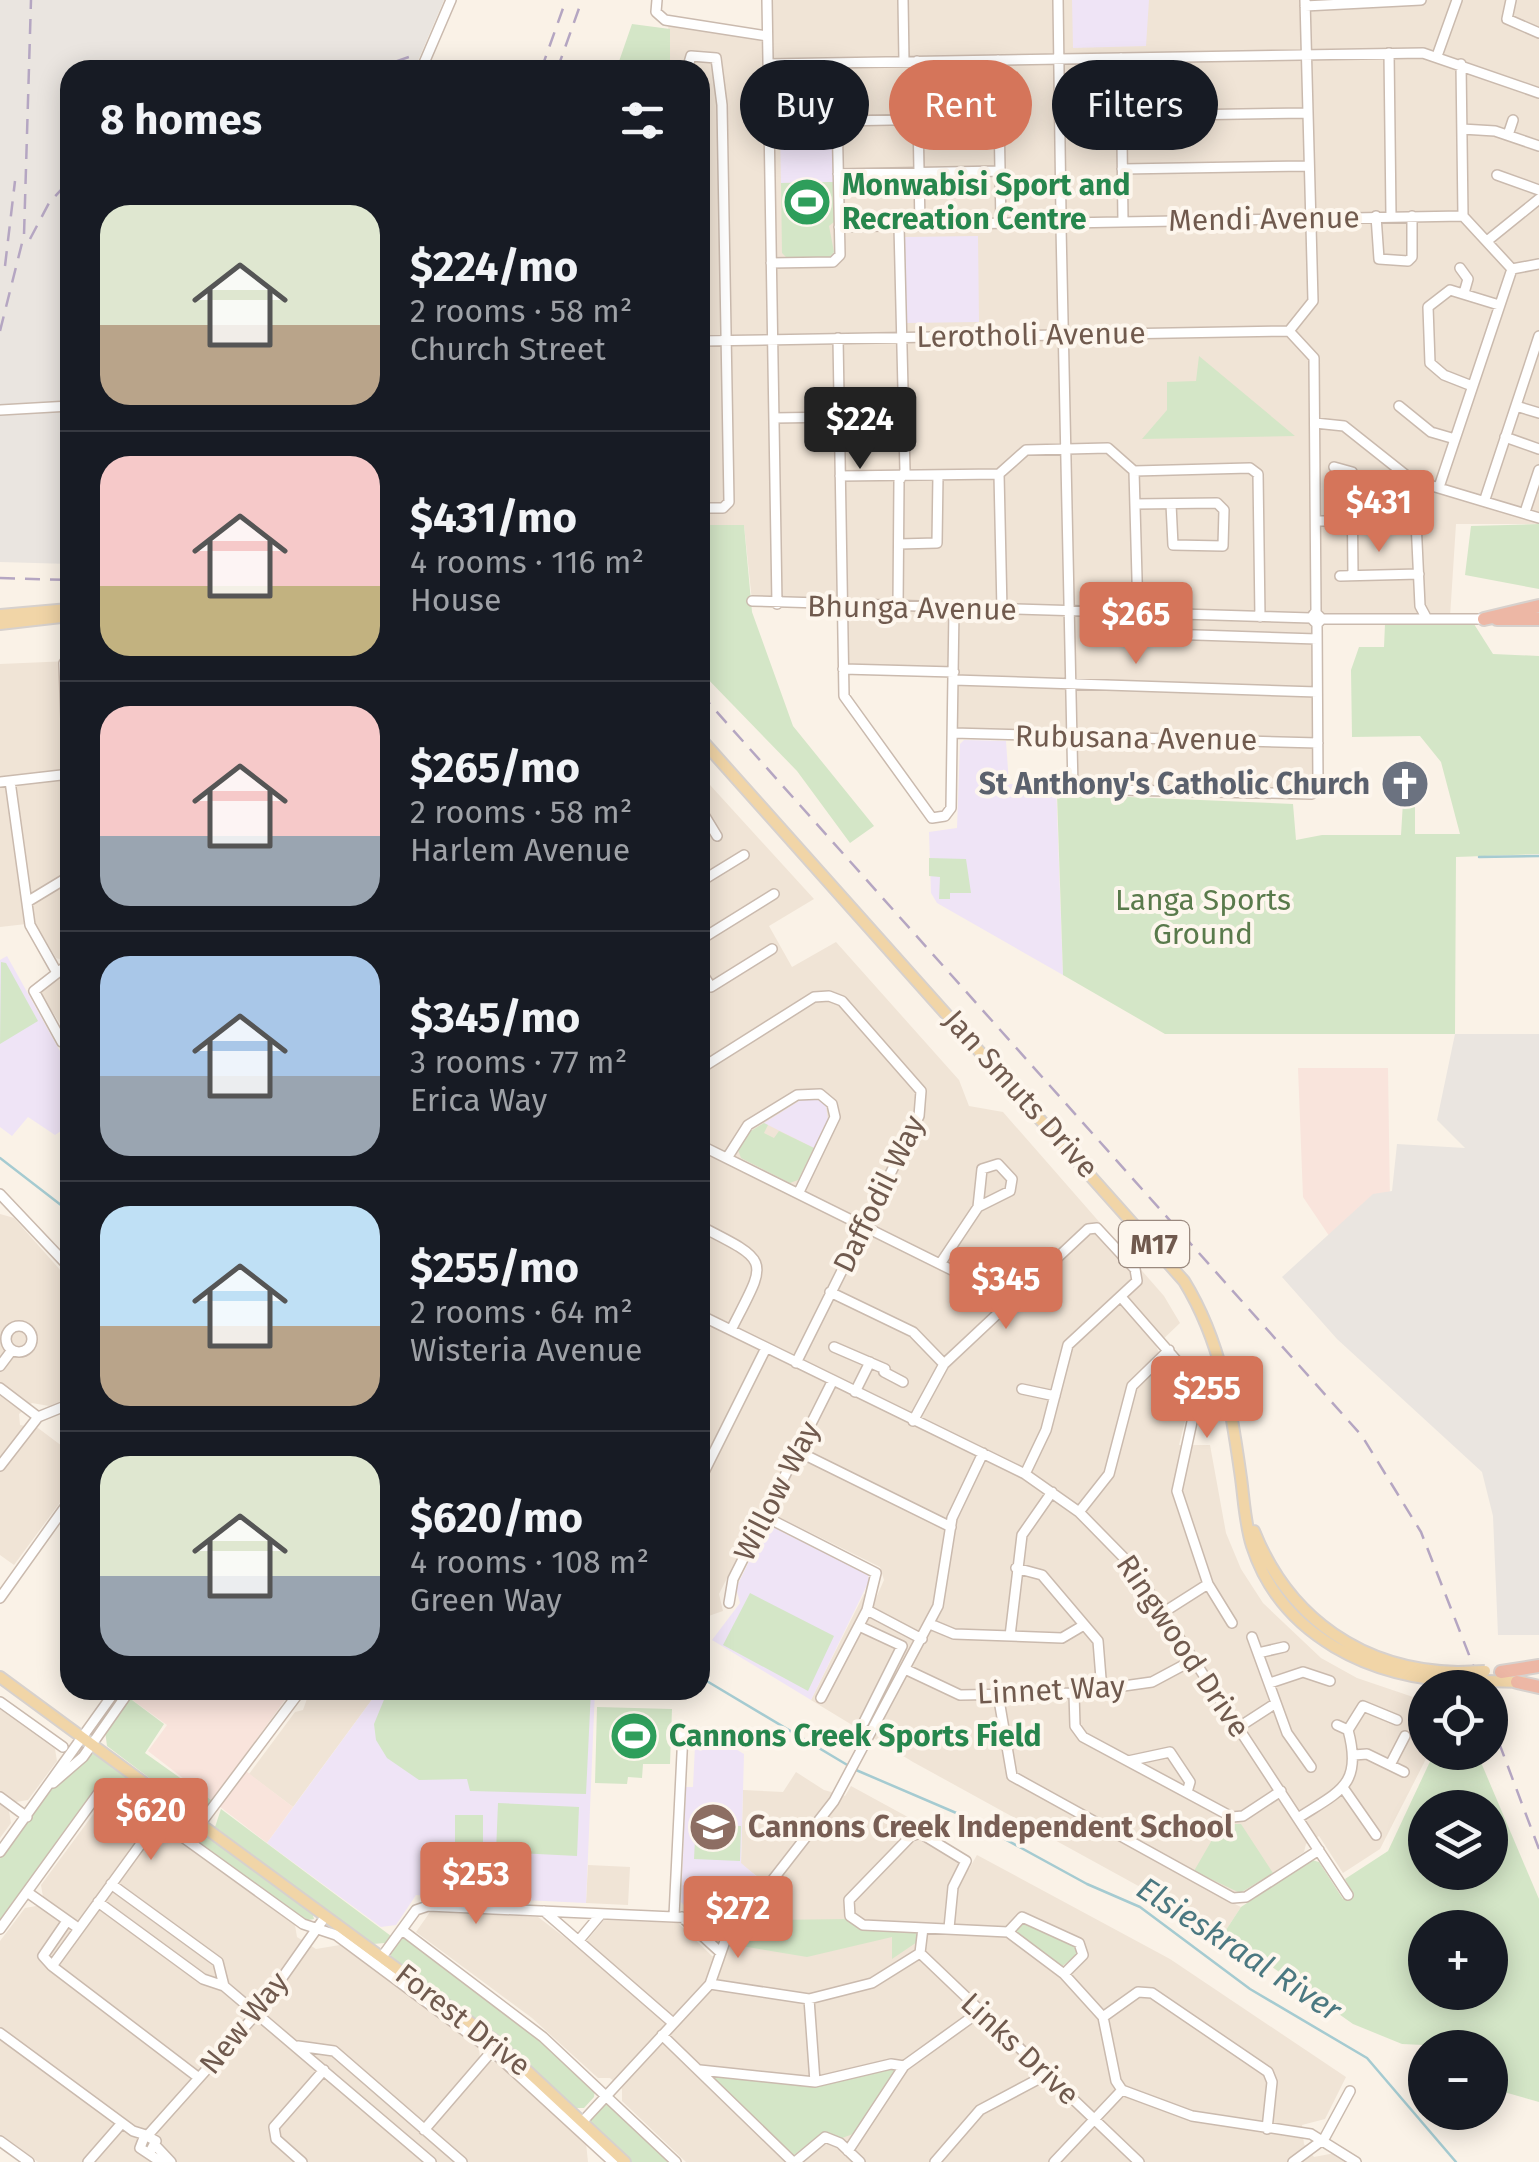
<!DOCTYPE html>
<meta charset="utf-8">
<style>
body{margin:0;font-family:"Fira Sans",sans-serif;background:#242831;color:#f1f3f6;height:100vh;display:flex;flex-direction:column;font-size:38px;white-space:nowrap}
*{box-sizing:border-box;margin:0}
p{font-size:32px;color:#9ea1a6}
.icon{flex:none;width:55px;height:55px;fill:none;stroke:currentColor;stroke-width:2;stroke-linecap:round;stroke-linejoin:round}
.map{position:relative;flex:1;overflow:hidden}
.side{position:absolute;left:60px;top:60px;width:650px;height:1640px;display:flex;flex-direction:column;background:#171b24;border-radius:30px;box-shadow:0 5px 25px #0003}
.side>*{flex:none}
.banner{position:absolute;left:740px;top:60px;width:648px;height:90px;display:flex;gap:20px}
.buttons{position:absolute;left:1408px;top:1670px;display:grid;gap:20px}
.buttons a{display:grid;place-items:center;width:100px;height:100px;border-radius:50%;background:#171b24;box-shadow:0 5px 25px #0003;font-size:50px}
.price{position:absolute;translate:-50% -85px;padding:0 22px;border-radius:10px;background:#d5755a;color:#fff;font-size:32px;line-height:65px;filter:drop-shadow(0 2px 5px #0008)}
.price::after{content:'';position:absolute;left:50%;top:60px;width:30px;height:22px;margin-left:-15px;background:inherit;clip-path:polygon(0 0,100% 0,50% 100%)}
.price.current{background:#222;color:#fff}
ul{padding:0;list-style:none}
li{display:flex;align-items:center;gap:30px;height:250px;padding:0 40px}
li+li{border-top:2px solid #363941}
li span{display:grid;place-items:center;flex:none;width:280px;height:200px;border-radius:30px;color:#555}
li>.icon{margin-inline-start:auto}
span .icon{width:120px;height:120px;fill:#fffc;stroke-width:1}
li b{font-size:42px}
h2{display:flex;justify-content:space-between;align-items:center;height:120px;padding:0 40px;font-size:42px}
.pill{padding:0 35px;border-radius:45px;background:#171b24;box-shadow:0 5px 25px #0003;font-size:35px;line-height:90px}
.pill.current{background:#d5755a;color:#fff}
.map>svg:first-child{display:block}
.residential{fill:#f0e4d6}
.commercial{fill:#f9e4dc}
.industrial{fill:#eae5e0}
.education{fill:#efe4f6}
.green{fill:#d4e6c7;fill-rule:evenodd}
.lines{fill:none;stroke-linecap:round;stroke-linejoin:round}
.stream{stroke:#a5cbd1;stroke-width:2.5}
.minor-casing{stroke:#cabaae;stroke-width:12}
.major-casing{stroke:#d7d1cd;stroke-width:14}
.highway-casing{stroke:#d7d1cd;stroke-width:16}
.minor{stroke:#fff;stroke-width:9}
.major{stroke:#f1d5a7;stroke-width:10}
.highway{stroke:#edb7a5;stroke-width:12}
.rail{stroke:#b5a6c2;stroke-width:2.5;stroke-dasharray:15 10;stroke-linecap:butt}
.major-bridge-casing{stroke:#d7d1cd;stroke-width:14;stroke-linecap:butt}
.major-bridge{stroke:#f1d5a7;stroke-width:10}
.labels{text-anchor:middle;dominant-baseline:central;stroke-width:8;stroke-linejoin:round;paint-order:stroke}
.shield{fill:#fdf6ed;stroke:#9a897e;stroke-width:2.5}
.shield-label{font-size:28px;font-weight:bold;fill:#705a4e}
.leisure-label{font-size:30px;font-weight:bold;fill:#27864d;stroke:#fdf6ed;text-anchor:start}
.street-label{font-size:30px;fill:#705a4e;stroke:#fdf6ed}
.worship-label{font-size:30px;font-weight:bold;fill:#5b616d;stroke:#fdf6ed;text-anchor:end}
.park-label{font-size:30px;fill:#597a4b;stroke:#fdf6ed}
.education-label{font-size:30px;font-weight:bold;fill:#785e54;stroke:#fdf6ed;text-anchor:start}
.water-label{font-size:32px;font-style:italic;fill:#4b7881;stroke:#fdf6ed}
</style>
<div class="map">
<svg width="1539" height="2162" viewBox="0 0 1539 2162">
<rect width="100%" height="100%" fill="#faf2e7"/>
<path class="residential" d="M767,0H1539V524H1456L1450,617L1317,619L1315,793L1076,790L1070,736L953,733V672L843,669L842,606L752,601L744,525H700V70H670L668,21L767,36Z
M70,661V1038L41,995L42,987L68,971L63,960L56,958L35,923L0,927V664Z
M700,774L814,899L769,926L792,967L836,942L959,1080L969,1106L1003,1112L1164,1296L1180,1323L1156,1346L1164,1363H1172L1183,1376L1189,1405L1179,1445H1210L1226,1533L1241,1569L1263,1603L1321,1658L1357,1678L1416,1698L1425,1720V1752L1429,1753L1380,1849L1343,1873L1319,1836L1306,1844L1304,1852L1231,1902L1241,1907L1224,1933L913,1762L811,1700L864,1594L876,1598L884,1580L880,1567L777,1516L765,1503L719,1594L723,1611L700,1619Z
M0,1214L14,1218L70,1281V1397L49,1406L32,1403L19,1414L20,1425L38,1428L70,1452V1489L14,1565L0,1555Z
M310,1690H379L293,1807L249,1774L295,1712L303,1710Z
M0,1709L55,1749L57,1761L28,1800L16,1802L9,1811L11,1823L0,1838Z
M796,1772L824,1790L845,1796L851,1786L917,1822L909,1830L917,1840L924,1839L957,1857L969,1869L977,1855L1170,1959L1346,2077L1325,2119L1302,2125L1304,2144L1314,2157L1335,2153L1347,2162H686L622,2101V2089L610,2078H598L532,2018L416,1932L430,1912L538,1917L580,1949L604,1920L678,1923L712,1956L723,1957L729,1944L775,1890L741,1864L743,1790L783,1792Z
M118,1796L145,1815L146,1827L154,1834L166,1831L295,1925L297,1937L316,1949L340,1945L479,2047L480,2059L498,2063L586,2143L588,2162H38L0,2135V1941L25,1908L36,1906L43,1897L41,1885L106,1797Z
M588,1865L630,1867L628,1905L586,1903Z"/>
<path class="commercial" d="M1298,1068H1388L1391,1272L1446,1410L1303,1197Z
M137,1690H292L238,1765L293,1807L267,1843L148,1751L167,1725L131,1699Z"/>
<path class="industrial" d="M0,0H444L414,70H70V564L0,562Z
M1455,1034H1539V1635H1498L1493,1516L1482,1472L1337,1339L1282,1277L1373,1194L1392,1191L1397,1144L1465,1148L1437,1120Z"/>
<path class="education" d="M1072,0H1149L1146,46L1073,48Z
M827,73L831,78L833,182L781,183L779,79L783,74Z
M978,236L979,322L906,323L905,237Z
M964,740L1006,741L1009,784H1056L1063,975L937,903L931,893L929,832L957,828L960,744Z
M7,956L70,1069V1125L55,1135L28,1117L12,1136L0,1127V960Z
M807,1096L820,1098L826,1105L828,1120L814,1148L764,1123Z
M772,1527L868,1574L869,1581L811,1700L712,1640L740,1603L736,1588L765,1529Z
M379,1690H595L586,1903L416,1895L396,1925L381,1927L267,1843Z
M696,1725L744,1754L741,1863L762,1881L734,1912L688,1910L681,1902L686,1787H693Z"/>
<path class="green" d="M632,24L670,29V70H616Z
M833,182L834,222L829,226L834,252L830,257H786L782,253L781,183Z
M1199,356L1295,436L1142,439L1167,410V382L1196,381Z
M1539,524V589L1465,575L1471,526Z
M700,525H744L752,612L793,726L874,826L850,843L797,771L700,671Z
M1385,624H1474L1493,654L1539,656V854L1456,857L1455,1034H1165L1063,975L1057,794L1293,804L1296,840L1322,835H1401L1403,802L1415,800V834H1460L1441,762L1420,736L1352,737L1351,670L1359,647H1384Z
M929,858L966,859L971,893H950V899H939L940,877L929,876Z
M1,962L6,963L38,1021L0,1044Z
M764,1123L768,1125L764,1133L774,1138L779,1131L814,1148L798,1180L790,1183L741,1158L738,1150L746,1134Z
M750,1593L834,1636L808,1691L723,1645Z
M388,1690H591L586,1794L470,1791L467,1779L419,1780L387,1758L376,1740L374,1724Z
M128,1697L164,1724L145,1753L214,1802L204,1812L196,1813L107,1746L105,1731Z
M597,1707L672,1709L670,1764H643L642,1778L628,1777L627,1784L595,1783Z
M95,1753L312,1912L314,1919L303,1921L120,1783L97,1787L0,1924C0,1903 0,1880 0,1859C3,1838 74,1760 95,1753Z
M1434,1753H1477L1539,1899V2102L1490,2088V2048L1402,2044L1353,2024L1224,1933L1241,1907L1312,1860L1319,1862L1343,1899L1352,1893L1345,1879L1388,1851ZM1425,1808H1490V1872H1425ZM1425,1928H1490V1992H1425Z
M498,1803L579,1807L577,1856L496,1852Z
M221,1809L391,1936L385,1943L373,1944L215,1827Z
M455,1815H483V1857H455Z
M1232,1824H1241L1273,1873L1240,1893L1194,1871L1216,1833L1224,1837Z
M702,1825L741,1826L740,1861L694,1859L695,1839H701Z
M755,1911L769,1920L848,1919L859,1927L915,1930L920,1940L892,1959V1937L807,1957L729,1944Z
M1018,1919L1077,1944L1079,1953L1060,1968L1011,1930Z
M404,1936L529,2030L595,2089L594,2097L584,2108H575L510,2048L391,1959V1950Z
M892,2067L896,2074L853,2134L842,2138L821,2134L794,2155L712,2079L713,2075L818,2085Z
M606,2102L671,2162H630L591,2124V2117Z"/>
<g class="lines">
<path class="stream" d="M1479,857L1539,856
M0,1158L70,1212
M700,1677L849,1766
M856,1770L961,1815L1087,1884L1140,1907L1250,1989L1367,2058L1456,2162"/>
<g class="minor-casing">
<path id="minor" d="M657,0L656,12L665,20L767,36
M767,0L777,604
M903,0L904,61
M1058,0L1061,215
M1511,0L1507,19L1539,33
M1305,6L1421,0
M1389,53L1391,216
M1437,56L1457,0
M1121,58L1123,222
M998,60L1001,224
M917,61L920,226
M768,64L1423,53L1539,93
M421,70L451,0
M687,70L691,56L716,58L722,105L729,502L723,508H700
M1122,116L1307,113
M837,121L999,118
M1462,129L1495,131L1539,146
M1508,135L1513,120
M1122,169L1307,166
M838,174L1000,171
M1497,175L1539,190
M1376,216L1379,259L1408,261L1412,257V216
M1066,223L1463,216
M839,227L1055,222
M1061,227L1073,789L1312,794L1318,785L1317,624
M1487,241L1539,199
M771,263L833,262L840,255L836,63
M1460,268L1468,279L1464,293
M1512,269L1539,264
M1289,331L1313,301L1305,0
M1289,331L1314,358L1316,611L1311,618L1317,624L1322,619L1316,613
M838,338L844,696L932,818L945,816L951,808L954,609
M700,341L1289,331
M1472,386L1444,375L1430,363L1428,307L1450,290L1499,305
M1399,406L1431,432L1455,439
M1516,406L1539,413
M0,410L70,406
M774,418L839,417
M1315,423L1344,426L1412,480L1539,518
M1505,437L1539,449
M1334,467L1352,472L1353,575
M1134,471L1138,614
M999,474L1002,610
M840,476L999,474L1026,450L1108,448L1134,471L1250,468L1258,474L1260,617
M1439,487L1512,269L1463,216L1461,64
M1485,499L1539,336
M1135,504L1217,503L1224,510L1223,546L1173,545L1171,504
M1525,512L1539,470
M1316,521H1416L1420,606L1427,619
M899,544L937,543L938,475
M1340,576L1419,574
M752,601L1311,618
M898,607L899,481L905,471L899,226
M1322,619H1484
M1136,633L1317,639
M64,663L68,774
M843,669L954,672
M954,680L1317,692
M953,733L1318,743
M10,781L30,925L56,971
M0,782L70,774
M700,808L717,836
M700,882L744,855
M27,902L70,876
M700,940L774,894
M70,963L34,991L62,1042L70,1046
M700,970L711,987L772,949
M700,1069L814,997L829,996L842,1001L921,1091L919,1116L796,1363
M700,1145L974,1281L1003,1309
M727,1158L748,1125L797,1095L820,1094L832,1104L835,1117L799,1192
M0,1194L70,1268
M700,1226C773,1263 767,1259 731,1330
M940,1264L978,1207L1010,1191L1012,1179L998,1164L982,1169L978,1207
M830,1292L913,1332L944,1364
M1121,1297L1190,1376L1195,1408L1177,1491L1208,1584L1232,1623
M700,1315L1025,1474L1079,1512L1132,1566L1348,1895
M6 1339a13 13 0 1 1 26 0a13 13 0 1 1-26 0Z
M834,1347L885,1369L884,1372L903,1382
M0,1366L12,1350
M0,1388L38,1417
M1022,1389L1055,1396
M855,1392L870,1362
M913,1421L944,1364L1088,1229L1097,1228L1135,1269L1137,1281L1068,1345L1046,1430L1025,1474
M797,1451L951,1527
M0,1466L38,1417L70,1404
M700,1480L766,1348
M1079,1512L1109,1474L1132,1386L1169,1350
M764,1516L876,1573L867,1610L922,1639
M1016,1568L1042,1575L1098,1641L1102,1691
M0,1598L70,1500
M729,1603L733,1579L833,1380
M1164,1612L1208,1584
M930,1624L954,1634L1062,1638L1084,1625
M859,1626L902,1646L864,1722
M1010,1636L1022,1535L1052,1492
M1252,1637L1287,1733L1311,1767
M1258,1653L1284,1647
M907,1670L960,1695L1074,1693L1152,1682L1195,1659
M1270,1683L1303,1672L1330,1681
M1074,1693L1075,1726L1083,1737L1232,1817L1243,1816L1281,1791
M998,1694L1012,1776L1233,1898L1246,1897L1319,1850
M821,1698L867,1610
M0,1702L63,1747
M1239,1727L1276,1703
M1348,1730L1363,1706L1397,1720
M1354,1755L1367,1754L1404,1772
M1128,1761L1170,1752L1190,1782L1187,1792
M1390,1765L1405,1736
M53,1783L83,1757L130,1690
M1344,1789L1376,1835
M0,1797L27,1817
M1298,1818C1340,1791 1363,1785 1348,1730L1337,1725
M159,1819L52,1966L199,2078
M201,1823L301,1690
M0,1852L116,1690
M111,1884L218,1962L224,1986
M27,1892L78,1928
M98,1902L203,1979L224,1986L431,2162
M544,1911L673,2023
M674,1916L683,1733
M682,1917L720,1952
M923,1928L920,1953L1139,2162
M949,1928L953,1887L966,1861L920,1833L911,1836L849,1900L850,1916L863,1925L1008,1932L1064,1974L1103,2017L1116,2081L1122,2090L1192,2116L1311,2134L1356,2162
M0,1929L100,1791L112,1786L303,1924L336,1935L492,2051L613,2162
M402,1930L543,2037L676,2162
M1008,1932L1022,1917L1079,1943L1083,1955L1064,1974
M580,1939L601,1914
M381,1958L416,1910L428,1906L740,1920
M52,1966L43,1956L67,1921
M710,1984L809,1999L872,1983L920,1953
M809,1999L815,2082
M1103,2017L1138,1992L1152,1993L1268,2072L1272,2082L1267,2129
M0,2033L133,2131L146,2135
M662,2035L793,2162
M298,2046L334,2051L462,2162
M700,2070L815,2082L891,2064L904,2066
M583,2121L710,1984L725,1941L834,1801L938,1606L952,1518L983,1453
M424,2130L492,2051
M148,2135L258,2012L325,1917
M0,2141L29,2162
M156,2146L171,2162
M848,2151L904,2066L979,2012
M150,2152L156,2141L145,2135L140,2148L161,2162
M88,2162L122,2123
M302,2162L276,2139L274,2127L324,2070
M795,2162L825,2137L840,2143L860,2162
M935,2162L980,2110L1046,2075
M1054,2162L1122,2090
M1293,2162L1324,2139L1350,2091"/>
</g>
<g class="major-casing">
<path id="major" d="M0,615L69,609
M0,624L70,616
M700,738L1184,1281C1222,1343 1231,1407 1241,1478C1244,1500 1245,1524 1252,1546C1281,1636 1373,1680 1462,1681
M1254,1531C1289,1619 1363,1670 1458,1672
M0,1677L494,2040L625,2162
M1485,1681L1523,1682"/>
</g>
<g class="highway-casing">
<path id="highway" d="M1484,619L1539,606
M1497,619H1539
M1501,1672L1539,1666
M1517,1682L1539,1687"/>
</g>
<use href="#minor" class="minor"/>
<use href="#major" class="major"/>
<use href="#highway" class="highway"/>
<path class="rail" d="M371,70L409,57
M541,70L566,0
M557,70L582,0
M30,239L49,203L70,180
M5,266L15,181
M0,331L24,235L31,0
M0,578L70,580
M700,693L1362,1436L1421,1532L1482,1688
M1490,1719L1539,1849"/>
<g class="major-bridge-casing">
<path id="major-bridge" d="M1458,1672L1485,1671
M1462,1681H1485"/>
</g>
<use href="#major-bridge" class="major-bridge"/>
</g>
<defs>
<g id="stadium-disc" transform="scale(2.5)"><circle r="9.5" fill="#2e9e5b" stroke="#fdf6ed"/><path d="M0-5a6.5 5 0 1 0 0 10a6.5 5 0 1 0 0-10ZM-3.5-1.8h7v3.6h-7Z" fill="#fff"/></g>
<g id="church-disc" transform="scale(2.5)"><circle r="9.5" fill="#6b7280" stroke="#fdf6ed"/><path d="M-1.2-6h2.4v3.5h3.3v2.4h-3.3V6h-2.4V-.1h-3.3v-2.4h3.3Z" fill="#fff"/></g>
<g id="school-disc" transform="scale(2.5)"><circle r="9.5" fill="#8d6e63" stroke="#fdf6ed"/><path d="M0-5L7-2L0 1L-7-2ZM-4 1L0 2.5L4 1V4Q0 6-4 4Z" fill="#fff"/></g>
</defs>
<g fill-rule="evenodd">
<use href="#stadium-disc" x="807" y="202"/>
<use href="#church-disc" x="1405" y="784"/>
<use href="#stadium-disc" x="634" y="1736"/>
<use href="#school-disc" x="713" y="1827"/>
</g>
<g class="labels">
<rect class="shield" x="1119" y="1221" width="70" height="46" rx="8"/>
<g class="shield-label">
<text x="1154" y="1244">M17</text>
</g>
<g class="leisure-label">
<text x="842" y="185">Monwabisi Sport and<tspan x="842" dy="34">Recreation Centre</tspan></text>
<text x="669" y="1736">Cannons Creek Sports Field</text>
</g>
<g class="street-label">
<text transform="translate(1264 219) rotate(-1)">Mendi Avenue</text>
<text transform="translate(1031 335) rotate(-1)">Lerotholi Avenue</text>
<text transform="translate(912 608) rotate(1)">Bhunga Avenue</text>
<text transform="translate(1136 738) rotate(1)">Rubusana Avenue</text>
<text transform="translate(1021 1094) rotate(48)">Jan Smuts Drive</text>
<text transform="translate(879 1194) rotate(-64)">Daffodil Way</text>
<text transform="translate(777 1491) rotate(-63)">Willow Way</text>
<text transform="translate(1183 1646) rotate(56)">Ringwood Drive</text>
<text transform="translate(1051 1690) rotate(-3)">Linnet Way</text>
<text transform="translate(463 2020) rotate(38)">Forest Drive</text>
<text transform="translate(244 2023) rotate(-51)">New Way</text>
<text transform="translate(1020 2049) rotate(43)">Links Drive</text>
</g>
<g class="worship-label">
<text x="1370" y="784">St Anthony's Catholic Church</text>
</g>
<g class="park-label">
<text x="1203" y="900">Langa Sports<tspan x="1203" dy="34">Ground</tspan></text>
</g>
<g class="education-label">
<text x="748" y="1827">Cannons Creek Independent School</text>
</g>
<g class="water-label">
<text transform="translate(1239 1949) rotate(33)">Elsieskraal River</text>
</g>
</g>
</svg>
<div class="buttons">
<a><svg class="icon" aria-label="locate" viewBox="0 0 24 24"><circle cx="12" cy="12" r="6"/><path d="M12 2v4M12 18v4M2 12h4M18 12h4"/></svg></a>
<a><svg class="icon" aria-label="layers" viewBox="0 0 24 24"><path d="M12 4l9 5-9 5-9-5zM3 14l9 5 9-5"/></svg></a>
<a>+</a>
<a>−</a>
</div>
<b class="price current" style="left:860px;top:472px">$224</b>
<b class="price" style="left:1379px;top:555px">$431</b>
<b class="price" style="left:1136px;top:667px">$265</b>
<b class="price" style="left:1006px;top:1332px">$345</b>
<b class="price" style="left:1207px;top:1441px">$255</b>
<b class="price" style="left:151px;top:1863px">$620</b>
<b class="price" style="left:476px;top:1927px">$253</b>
<b class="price" style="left:738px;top:1961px">$272</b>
<div class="banner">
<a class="pill">Buy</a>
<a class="pill current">Rent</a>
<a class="pill">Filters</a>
</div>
<section class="side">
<h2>8 homes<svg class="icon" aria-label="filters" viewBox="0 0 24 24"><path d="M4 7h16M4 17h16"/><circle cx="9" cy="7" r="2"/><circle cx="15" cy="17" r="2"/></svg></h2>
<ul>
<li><span style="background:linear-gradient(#dfe7d0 60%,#b9a48a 0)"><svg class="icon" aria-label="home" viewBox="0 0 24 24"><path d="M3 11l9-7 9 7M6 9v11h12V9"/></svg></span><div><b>$224/mo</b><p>2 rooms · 58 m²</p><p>Church Street</p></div></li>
<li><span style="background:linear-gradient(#f6c9c9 65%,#c2b280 0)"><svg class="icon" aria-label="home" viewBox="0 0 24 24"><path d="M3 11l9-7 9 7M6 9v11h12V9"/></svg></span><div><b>$431/mo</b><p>4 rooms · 116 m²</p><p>House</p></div></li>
<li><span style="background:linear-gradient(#f6c9c9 65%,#9aa5b1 0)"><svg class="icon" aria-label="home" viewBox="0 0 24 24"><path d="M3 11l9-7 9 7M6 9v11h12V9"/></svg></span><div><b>$265/mo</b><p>2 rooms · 58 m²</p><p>Harlem Avenue</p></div></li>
<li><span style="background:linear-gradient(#a9c7e8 60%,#9aa5b1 0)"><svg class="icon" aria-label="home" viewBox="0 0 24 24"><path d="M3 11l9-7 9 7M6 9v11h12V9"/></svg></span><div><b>$345/mo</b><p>3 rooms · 77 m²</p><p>Erica Way</p></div></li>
<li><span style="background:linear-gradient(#bfe0f5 60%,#b9a48a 0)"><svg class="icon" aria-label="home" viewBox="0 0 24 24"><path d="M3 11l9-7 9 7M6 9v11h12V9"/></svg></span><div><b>$255/mo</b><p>2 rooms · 64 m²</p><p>Wisteria Avenue</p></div></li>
<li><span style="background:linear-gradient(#dfe7d0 60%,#9aa5b1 0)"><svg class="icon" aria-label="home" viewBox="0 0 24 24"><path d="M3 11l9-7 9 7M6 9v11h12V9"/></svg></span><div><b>$620/mo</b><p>4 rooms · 108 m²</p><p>Green Way</p></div></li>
</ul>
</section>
</div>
